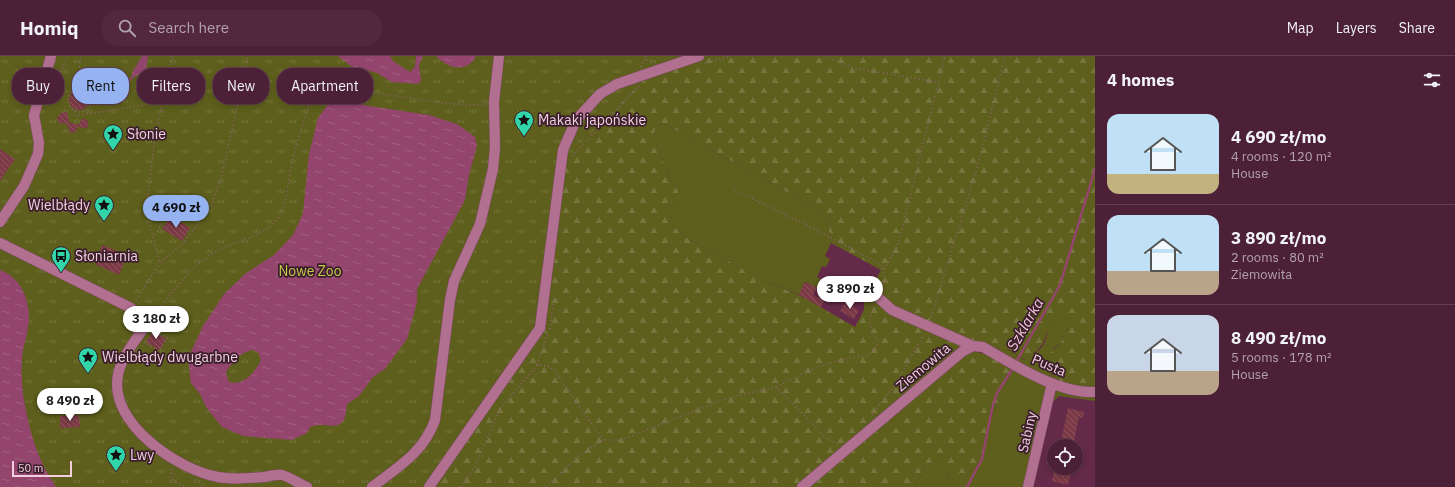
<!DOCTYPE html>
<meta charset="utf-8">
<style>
body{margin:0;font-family:"IBM Plex Sans",sans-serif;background:#53283f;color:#f1f3f6;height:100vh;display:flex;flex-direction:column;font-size:15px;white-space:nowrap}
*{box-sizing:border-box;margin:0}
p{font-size:13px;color:#b2a3ad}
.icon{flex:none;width:22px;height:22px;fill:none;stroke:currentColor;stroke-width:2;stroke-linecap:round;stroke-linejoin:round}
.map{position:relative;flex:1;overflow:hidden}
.sheet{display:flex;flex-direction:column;background:#4c2037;width:360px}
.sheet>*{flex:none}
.guide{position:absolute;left:12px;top:12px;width:380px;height:36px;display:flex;gap:8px}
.fabs{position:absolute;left:1047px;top:383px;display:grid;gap:8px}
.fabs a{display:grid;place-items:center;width:36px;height:36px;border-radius:50%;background:#4c2037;box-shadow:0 2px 6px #0003,0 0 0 1px #633e52;font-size:20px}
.scale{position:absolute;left:12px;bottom:10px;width:60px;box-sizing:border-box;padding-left:4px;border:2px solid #f4cfe0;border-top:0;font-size:11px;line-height:14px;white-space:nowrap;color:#f4cfe0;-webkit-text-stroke:3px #391e2b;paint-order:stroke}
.price{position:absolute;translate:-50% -34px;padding:0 9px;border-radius:14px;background:#fff;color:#222;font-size:13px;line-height:26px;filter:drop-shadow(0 1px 2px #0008)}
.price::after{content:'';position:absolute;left:50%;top:24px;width:12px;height:9px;margin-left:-6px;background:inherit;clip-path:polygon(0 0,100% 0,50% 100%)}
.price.active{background:#95b2f1;color:#111}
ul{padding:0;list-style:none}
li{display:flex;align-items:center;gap:12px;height:100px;padding:0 12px}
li+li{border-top:1px solid #633e52}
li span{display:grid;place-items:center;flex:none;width:112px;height:80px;border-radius:12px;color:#555}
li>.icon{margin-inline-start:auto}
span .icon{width:48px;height:48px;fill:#fffc;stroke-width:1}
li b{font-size:17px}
h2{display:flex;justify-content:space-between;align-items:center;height:48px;padding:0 12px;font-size:17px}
.chip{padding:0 14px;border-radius:16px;background:#4c2037;box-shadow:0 2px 6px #0003,0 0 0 1px #633e52;font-size:14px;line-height:36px}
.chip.active{background:#95b2f1;color:#111}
header{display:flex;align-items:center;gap:24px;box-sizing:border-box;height:56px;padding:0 20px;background:#4c2037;border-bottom:1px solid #633e52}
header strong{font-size:19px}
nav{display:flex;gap:22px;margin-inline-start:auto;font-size:14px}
.search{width:280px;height:36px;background:#53283f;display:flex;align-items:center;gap:10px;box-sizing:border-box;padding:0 14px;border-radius:16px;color:#b2a3ad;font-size:15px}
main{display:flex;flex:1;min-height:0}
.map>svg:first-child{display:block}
.grass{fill:#5e5f1c}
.forest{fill:url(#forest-firs);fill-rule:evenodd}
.park{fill:url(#park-tufts)}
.water{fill:url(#water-ripples);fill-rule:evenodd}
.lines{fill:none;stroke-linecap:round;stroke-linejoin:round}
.stream{stroke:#93456d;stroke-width:2.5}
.building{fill:url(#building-back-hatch)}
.minor-casing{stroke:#7e4c68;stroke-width:11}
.path{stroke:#935f7a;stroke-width:1.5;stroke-dasharray:1 3;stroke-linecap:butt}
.minor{stroke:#b27090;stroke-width:10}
.labels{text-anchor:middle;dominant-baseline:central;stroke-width:3.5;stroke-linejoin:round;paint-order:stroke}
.poi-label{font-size:14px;fill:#f4cfe0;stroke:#391e2b;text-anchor:start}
.park-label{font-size:14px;fill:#c7c84c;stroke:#391e2b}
.street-label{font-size:14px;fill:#f4cfe0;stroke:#391e2b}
.water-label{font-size:15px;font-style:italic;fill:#f5c7db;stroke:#391e2b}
</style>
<header>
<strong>Homiq</strong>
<div class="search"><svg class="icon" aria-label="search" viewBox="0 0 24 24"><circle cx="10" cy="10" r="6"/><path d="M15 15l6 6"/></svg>Search here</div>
<nav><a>Map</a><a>Layers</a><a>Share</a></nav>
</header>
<main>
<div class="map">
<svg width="1095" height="431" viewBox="0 0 1095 431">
<defs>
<pattern id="forest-firs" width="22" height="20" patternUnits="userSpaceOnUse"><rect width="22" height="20" fill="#5e5f1c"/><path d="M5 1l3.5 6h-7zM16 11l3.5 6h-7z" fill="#76753d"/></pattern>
<pattern id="park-tufts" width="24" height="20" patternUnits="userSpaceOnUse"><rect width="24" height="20" fill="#5e5f1c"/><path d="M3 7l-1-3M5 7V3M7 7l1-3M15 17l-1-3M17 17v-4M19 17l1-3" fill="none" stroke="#76753d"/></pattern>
<pattern id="water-ripples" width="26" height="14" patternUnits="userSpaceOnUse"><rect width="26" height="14" fill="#93456d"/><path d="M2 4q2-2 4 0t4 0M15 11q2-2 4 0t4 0" fill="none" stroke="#a35f82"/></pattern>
<pattern id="building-back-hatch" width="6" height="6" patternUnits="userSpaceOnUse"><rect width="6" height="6" fill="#7c3a46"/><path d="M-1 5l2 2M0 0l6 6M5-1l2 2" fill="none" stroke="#8f5560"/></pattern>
</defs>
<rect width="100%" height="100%" fill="#652a49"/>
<path class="grass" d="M663,67L814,151L827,164L831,187L825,200L830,203L826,211L822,210L817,221L821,223L817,232L805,226L799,239L757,221L690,184L675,172L670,159L678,146V135L668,118L654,81L655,72Z
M1062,261L1068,264V272L1063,279L1061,287L1054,292C1054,304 1058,314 1048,321L996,294L999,291H1004L1024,304C1029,300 1038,296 1042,291C1051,278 1043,267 1062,261Z
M1012,314L1047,330L1024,431H915L924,411L945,398L947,399V421L965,422L982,403L988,369Z
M1056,334L1078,339L1095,341V345L1059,340L1053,346Z"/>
<path class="forest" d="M423,0H1095V334L1067,328L1048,321L1053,318L1056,312L1054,307L1049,303L1050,297L1061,287L1063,279L1068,272V264L1062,261C1041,268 1052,284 1034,297L1033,302L1029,305C1018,303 1011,290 999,291L996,294L980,288L798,431H56ZM663,67L814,151L827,164L831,187L881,214L864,245V254L855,271L805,242L757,221L690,184L675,172L670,159L678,146V135L668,118L654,81L655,72Z
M972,295L986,298L1012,314L988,369L982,403L965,422L962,424L946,420L947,399L945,398L924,411L915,431H809L961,302Z"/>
<path class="park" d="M0,0H716L643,25L566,102L547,272L434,431H0Z"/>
<path class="water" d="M142,0H148L146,14L134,21L132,17Z
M338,0H390L393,5L410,16L415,11L416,0H423L419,9L421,24L418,28L392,26L377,17L351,10Z
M436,0H476C467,18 447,12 436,0Z
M341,43L369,50L429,59L457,68L475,81L477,90L469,119L465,144L417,233V246L407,283L385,313L373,321L359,340L347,348C345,383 328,363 310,371L307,377L292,384L243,380L222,371L206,351L200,338L191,327L188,302L203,270L224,238L245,218L274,199L293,179L303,157L309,98L318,62L329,47ZM252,294L258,296L261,304C255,316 244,330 229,326L226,317C230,307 241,296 252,294Z
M0,214C23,222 32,249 28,271C27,282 22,293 22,304C21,317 22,331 24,344C29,374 38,406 56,431H0Z"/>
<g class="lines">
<path class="stream" d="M124,36L125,29L135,18
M1015,308L1060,229L1095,113
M967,431L982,403L992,353L997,337L1013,312"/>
</g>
<path class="building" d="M69 44a10 10 0 1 1 20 0a10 10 0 1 1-20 0Z
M67,56L69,66L78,69L83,62L88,65V71L85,72L78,71L75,76L70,77L67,68L59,67L57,63L60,57Z
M0,93L15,103L0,125Z
M171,160L190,172L182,185L162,173Z
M102,189L127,199L119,219L95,208Z
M805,226L817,232L813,239L824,245L821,251L799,239Z
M845,246L859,254L854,263L840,255Z
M153,275L166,283L159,294L146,286Z
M1068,352L1084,356L1083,362L1079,361L1073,390H1060Z
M79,359L80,371L60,372V360Z
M1055,412H1072L1068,429L1052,425Z"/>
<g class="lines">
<g class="minor-casing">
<path id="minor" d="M0,166L24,130L38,98L39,87L34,59L51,0
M0,187L131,252L146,269C136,284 121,301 118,319C108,367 178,414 218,421C234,424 248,422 264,421C269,420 277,418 282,419C290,421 299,428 307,431
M870,234L892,254L973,290L983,291C1014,309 1059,338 1095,336
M372,431C398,411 424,396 435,364L450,244L454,225L480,168L493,113L495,92L494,46L499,0
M429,431L540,272L563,94L576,64L600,38L617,28L699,0
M802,431L963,295L973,290
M1028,431L1052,327"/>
</g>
<path class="path" d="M172,0L154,89L146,155L160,207L183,187L210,153L221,123L248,0
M646,0V2L651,7
M826,0L853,12L938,26
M704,8L731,0
M641,11L646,2
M77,31L80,5L82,0
M68 44a12 12 0 1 1 24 0a12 12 0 1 1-24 0Z
M50,38L68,0
M75,55L76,60L162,46
M572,100L639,30
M734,134L809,170L878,207C886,216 884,222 882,232
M148,140L166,159L155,180
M884,213L888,208L899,185L945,0
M136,244L160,207
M931,261L976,116L1005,0
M152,262C170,239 190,210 217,195C237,184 261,182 276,164C288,150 288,124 292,106C297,84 305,63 311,42C320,31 327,31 340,32L445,47L468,49L486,48
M550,273L554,241
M144,286L159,295L167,282L153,273
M537,309L548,277
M776,331C805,316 835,301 868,300L876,292L878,285C869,273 867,264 875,252
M872,359L898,324L924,278
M172,413L170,422L185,431
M200,431L204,427
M461,431L475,410L500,353L537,309L548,310L554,314L603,384
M546,431L577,401L603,384H621L725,343L776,331L826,382L839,389"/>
<use href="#minor" class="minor"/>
</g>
<defs>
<g id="sight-pin" transform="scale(1)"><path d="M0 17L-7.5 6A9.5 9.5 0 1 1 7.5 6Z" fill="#32d4a9" stroke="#391e2b"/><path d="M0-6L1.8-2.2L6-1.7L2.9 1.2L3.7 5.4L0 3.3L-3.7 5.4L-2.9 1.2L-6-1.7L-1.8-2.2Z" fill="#111"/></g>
<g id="bus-pin" transform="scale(1)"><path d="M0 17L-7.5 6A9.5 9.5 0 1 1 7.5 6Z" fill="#32d4a9" stroke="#391e2b"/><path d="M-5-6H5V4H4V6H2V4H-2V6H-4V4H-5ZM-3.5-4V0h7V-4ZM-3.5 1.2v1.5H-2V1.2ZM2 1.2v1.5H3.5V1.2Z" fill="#111"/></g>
</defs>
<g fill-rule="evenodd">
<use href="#sight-pin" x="524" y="64"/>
<use href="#sight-pin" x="113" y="78"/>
<use href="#sight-pin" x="104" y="149"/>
<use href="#bus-pin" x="61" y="200"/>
<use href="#sight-pin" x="88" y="301"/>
<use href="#sight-pin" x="116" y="399"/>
</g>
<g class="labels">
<g class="poi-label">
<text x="538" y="64">Makaki japońskie</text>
<text x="127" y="78">Słonie</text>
<text x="90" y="149" text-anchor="end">Wielbłądy</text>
<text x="75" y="200">Słoniarnia</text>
<text x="102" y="301">Wielbłądy dwugarbne</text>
<text x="130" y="399">Lwy</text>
</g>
<g class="park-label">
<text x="310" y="215">Nowe Zoo</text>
</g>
<g class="street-label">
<text transform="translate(1049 309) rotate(23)">Pusta</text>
<text transform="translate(923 311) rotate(-40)">Ziemowita</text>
<text transform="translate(1027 376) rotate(-77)">Sabiny</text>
</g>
<g class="water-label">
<text transform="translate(1025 268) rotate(-60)">Szklarka</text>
</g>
</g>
</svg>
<div class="fabs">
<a><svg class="icon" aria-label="locate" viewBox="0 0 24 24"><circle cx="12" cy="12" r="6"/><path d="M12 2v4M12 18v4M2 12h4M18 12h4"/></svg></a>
</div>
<div class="scale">50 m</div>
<b class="price active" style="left:176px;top:173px">4 690 zł</b>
<b class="price" style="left:850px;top:254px">3 890 zł</b>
<b class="price" style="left:156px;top:284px">3 180 zł</b>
<b class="price" style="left:70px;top:366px">8 490 zł</b>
<div class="guide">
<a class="chip">Buy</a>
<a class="chip active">Rent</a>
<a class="chip">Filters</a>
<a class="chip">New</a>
<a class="chip">Apartment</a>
</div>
</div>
<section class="sheet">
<h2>4 homes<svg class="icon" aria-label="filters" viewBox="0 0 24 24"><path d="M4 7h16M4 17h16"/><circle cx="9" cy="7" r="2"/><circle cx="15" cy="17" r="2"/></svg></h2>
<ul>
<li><span style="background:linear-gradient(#bfe0f5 75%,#c2b280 0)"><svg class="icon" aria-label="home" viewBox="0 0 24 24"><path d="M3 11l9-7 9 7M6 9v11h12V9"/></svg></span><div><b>4 690 zł/mo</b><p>4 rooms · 120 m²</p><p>House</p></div></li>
<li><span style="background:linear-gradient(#bfe0f5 70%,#b9a48a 0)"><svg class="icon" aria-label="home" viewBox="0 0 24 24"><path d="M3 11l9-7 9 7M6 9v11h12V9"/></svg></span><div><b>3 890 zł/mo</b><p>2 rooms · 80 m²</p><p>Ziemowita</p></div></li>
<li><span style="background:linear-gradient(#c9d6e8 70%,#b9a48a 0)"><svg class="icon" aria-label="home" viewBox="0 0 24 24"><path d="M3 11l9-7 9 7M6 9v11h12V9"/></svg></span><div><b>8 490 zł/mo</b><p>5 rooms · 178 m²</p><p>House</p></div></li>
</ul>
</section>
</main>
